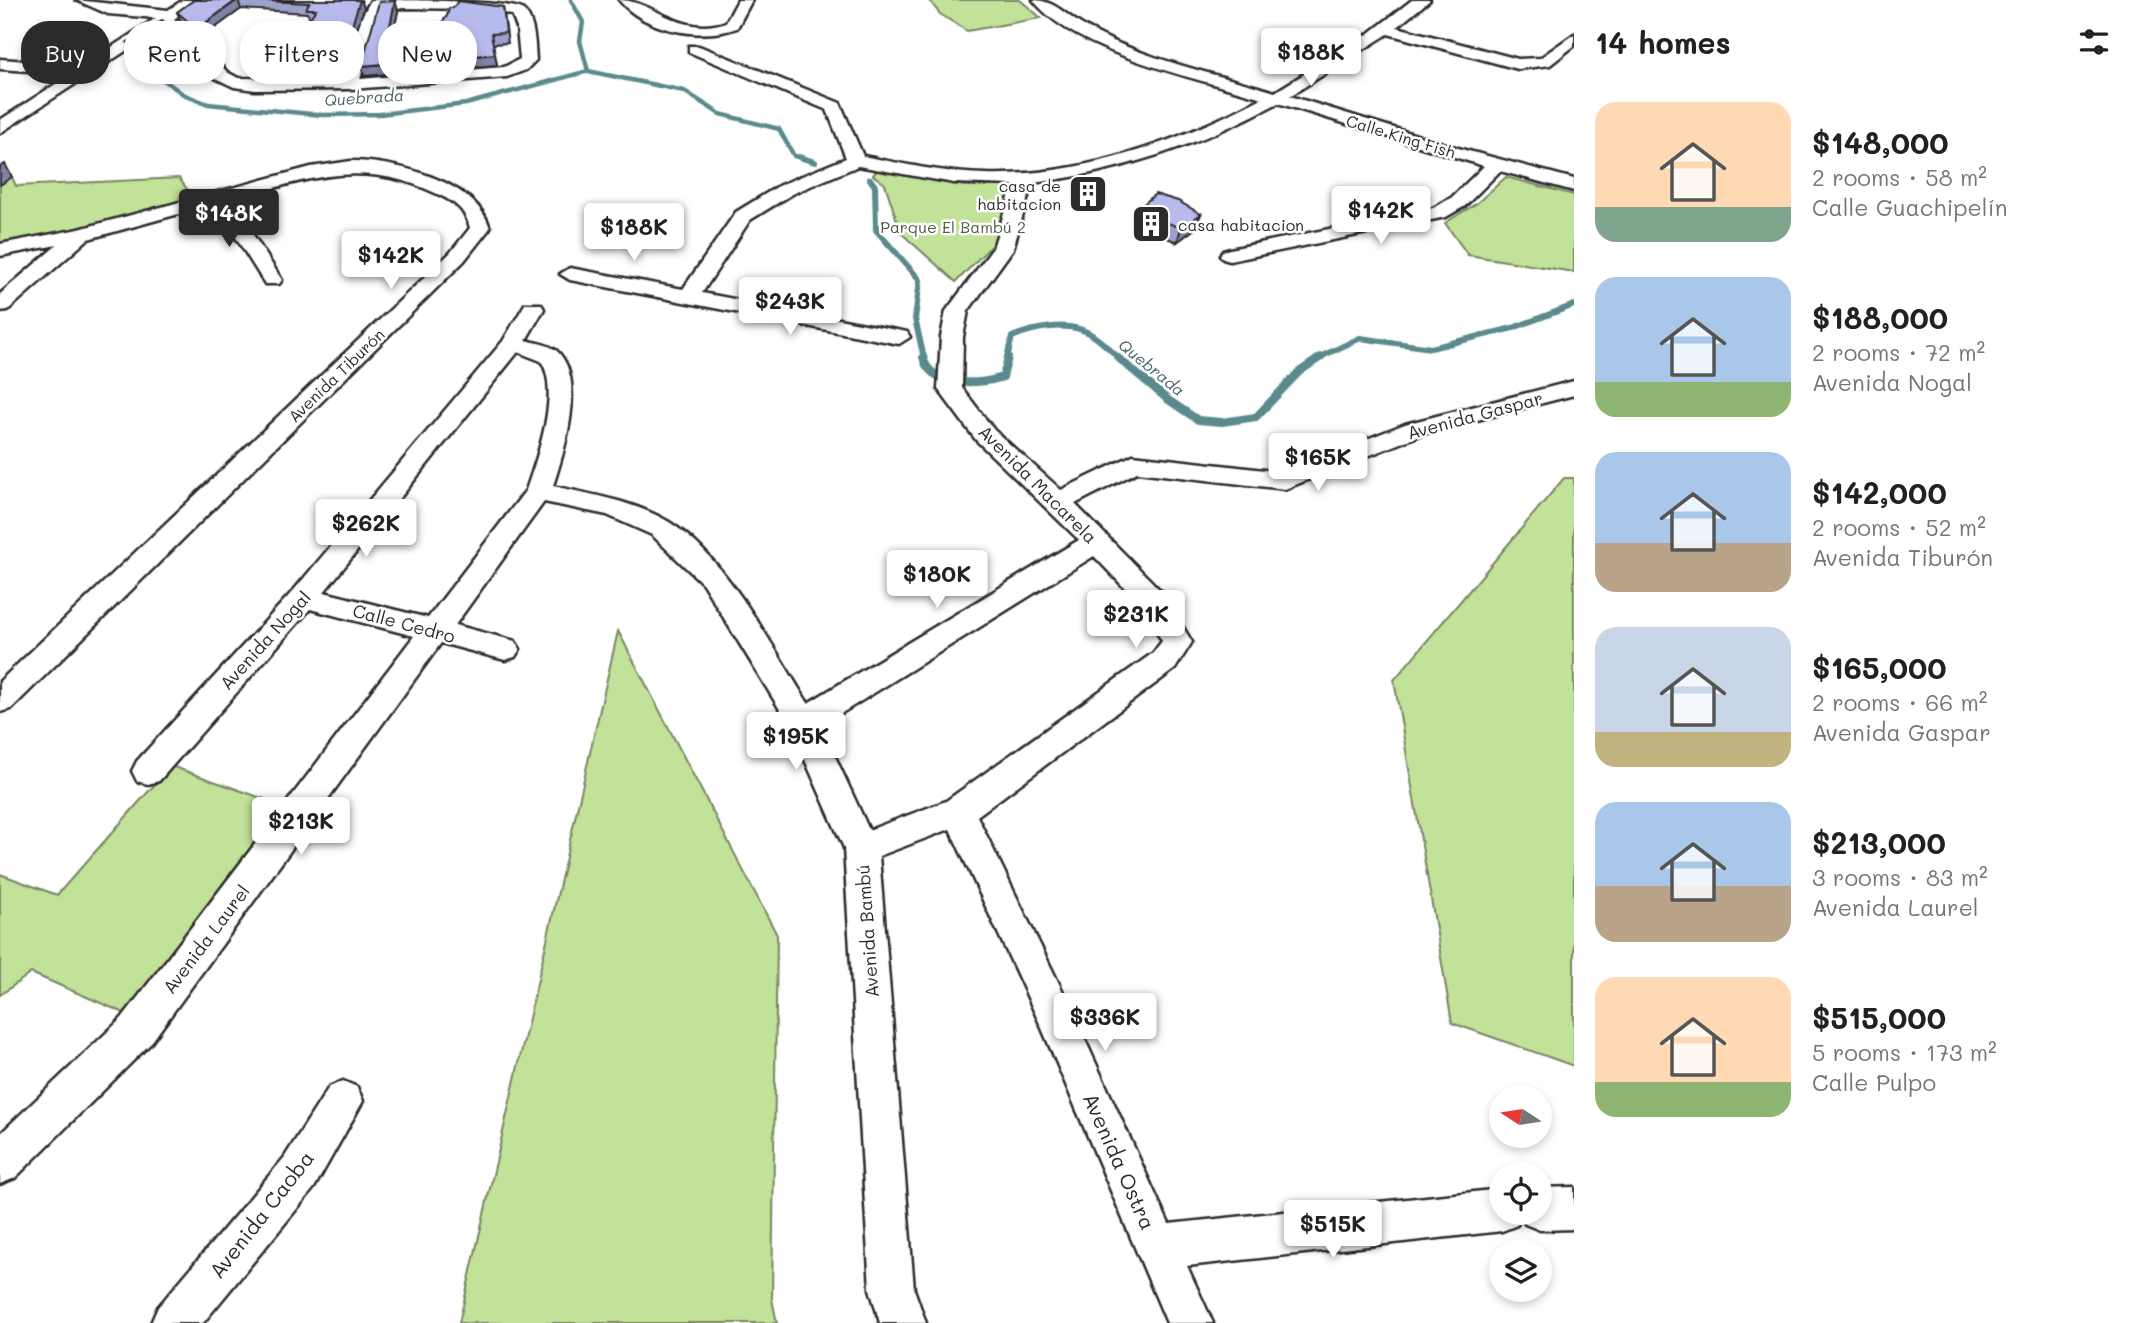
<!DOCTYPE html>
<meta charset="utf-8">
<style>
body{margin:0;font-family:Mali,sans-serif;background:#f6f6f6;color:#202124;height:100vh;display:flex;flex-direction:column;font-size:26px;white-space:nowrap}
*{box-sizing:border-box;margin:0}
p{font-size:23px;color:#757577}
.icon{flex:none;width:38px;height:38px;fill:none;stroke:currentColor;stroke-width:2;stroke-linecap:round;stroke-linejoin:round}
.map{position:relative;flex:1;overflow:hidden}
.side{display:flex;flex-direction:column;background:#fff;width:560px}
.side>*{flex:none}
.guide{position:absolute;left:21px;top:21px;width:665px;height:63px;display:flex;gap:14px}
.needle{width:46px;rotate:282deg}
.controls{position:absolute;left:1489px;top:1085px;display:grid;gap:14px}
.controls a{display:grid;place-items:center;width:63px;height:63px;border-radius:50%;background:#fff;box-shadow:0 4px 10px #0003;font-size:35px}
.price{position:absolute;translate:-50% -60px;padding:0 16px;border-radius:7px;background:#fff;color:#222;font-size:23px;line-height:46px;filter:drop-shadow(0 2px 4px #0008)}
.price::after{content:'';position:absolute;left:50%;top:42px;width:21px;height:16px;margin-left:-10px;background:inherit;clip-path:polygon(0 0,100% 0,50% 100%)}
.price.active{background:#2b2b2b;color:#fff}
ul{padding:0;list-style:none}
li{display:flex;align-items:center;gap:21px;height:175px;padding:0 21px}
li span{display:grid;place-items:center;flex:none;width:196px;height:140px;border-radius:21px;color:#555}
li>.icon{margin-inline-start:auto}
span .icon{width:84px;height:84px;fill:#fffc;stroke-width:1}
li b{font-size:30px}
h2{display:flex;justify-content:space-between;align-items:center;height:84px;padding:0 21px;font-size:30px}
.tag{padding:0 24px;border-radius:28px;background:#fff;box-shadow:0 4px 10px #0003;font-size:24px;line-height:63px}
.tag.active{background:#2b2b2b;color:#fff}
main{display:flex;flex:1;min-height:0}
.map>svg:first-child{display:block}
.green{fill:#c2e199;stroke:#768662;stroke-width:2}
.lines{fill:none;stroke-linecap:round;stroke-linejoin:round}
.stream-far2{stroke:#5a8a8d;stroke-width:4.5}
.stream-far1{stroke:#5a8a8d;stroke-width:6}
.stream{stroke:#5a8a8d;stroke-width:8}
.minor-casing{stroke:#2b2b2b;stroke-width:5}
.minor{fill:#fff;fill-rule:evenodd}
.wall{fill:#9da0cb;stroke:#2b2b2b;stroke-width:2}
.shaded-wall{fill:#8082a5;stroke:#2b2b2b;stroke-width:2}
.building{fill:#b7baec;stroke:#2b2b2b;stroke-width:2}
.labels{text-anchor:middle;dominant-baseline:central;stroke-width:5;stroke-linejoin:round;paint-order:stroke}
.far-water-label{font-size:16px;font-style:italic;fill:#466364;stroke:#fff}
.far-street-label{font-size:16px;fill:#2b2b2b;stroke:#fff}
.far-poi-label{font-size:16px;fill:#2b2b2b;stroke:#fff;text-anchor:end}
.far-park-label{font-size:16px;fill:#515846;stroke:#fff}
.street-label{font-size:18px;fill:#2b2b2b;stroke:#fff}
.near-street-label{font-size:21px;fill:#2b2b2b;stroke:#fff}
</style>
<main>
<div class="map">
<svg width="1574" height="1323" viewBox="0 0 1574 1323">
<rect width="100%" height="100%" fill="#fff"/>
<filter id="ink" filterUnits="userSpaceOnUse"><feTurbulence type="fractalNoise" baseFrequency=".0143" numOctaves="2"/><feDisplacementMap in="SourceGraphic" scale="14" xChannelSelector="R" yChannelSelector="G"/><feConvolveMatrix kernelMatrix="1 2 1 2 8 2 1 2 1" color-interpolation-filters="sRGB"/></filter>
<g filter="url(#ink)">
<path class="green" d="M929,0H1020L1041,18L967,31L940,14Z
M879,168L964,186H1013L993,244L956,282L901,233L885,184L873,175Z
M12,177L16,186L179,178L194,199L64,233L0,243V185Z
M1506,177L1574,195V272L1468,255L1445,223L1477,203Z
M1564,478H1574V1066L1452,1023L1394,680Z
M618,631L777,935L772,1299L777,1323H459Z
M171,766L290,808L131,1016L31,973L0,995V874L57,895Z"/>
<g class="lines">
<path class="stream-far2" d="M571,0L583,22L580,41L588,71
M146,67L183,94L208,104L322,115L380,114L466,104L588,71L684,91L720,114L779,129L794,156L805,159"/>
<path class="stream-far1" d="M799,157L815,162
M870,179L875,186L876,230L920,280L915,319L924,358
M1007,358L1012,337C1033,328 1068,321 1089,333C1100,339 1110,350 1119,358
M1318,358L1360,338L1431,348L1513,328L1574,305"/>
<path class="stream" d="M923,357C930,388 980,385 1003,377L1008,357
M1117,357L1167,399L1198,420L1222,422L1256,417L1299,372L1321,357"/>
<g class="minor-casing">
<path id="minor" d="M76,0L168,10L183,0H200L174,19L199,40L227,72L238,78L344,79L361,18L371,0C399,0 501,0 522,9C535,19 535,45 536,60L526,70L507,77L351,89L255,90L234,87L215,78L189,46L164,26L0,133V120L71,74L0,69V59L84,65L156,18L108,14ZM406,8L472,9L512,15L517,28L520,59L504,67L360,79L380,9Z
M619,0C653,0 681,38 726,22L738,0H752L737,28C701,41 644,31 619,0Z
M1033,0C1056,0 1068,18 1089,29C1145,60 1214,73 1275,92L1367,35L1412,0H1430L1397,27L1518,59L1540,58L1574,34V46L1550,65L1518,69L1388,34L1290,96L1465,150L1574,179V191L1500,171L1465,206L1446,217L1230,261L1223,259L1220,255L1223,251L1230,249L1433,208L1451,198L1484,166L1278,103C1201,144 1118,173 1032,183L1013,249L968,311L963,337L962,388L994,430L1061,490L1133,455L1283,472L1405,424L1574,381V395L1423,434L1285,489L1137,472L1075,504L1161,591L1192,642L1175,669L977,816L1067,1000L1169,1224L1502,1189V1213H1540V1188L1574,1187V1229L1540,1230L1525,1224L1521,1215L1517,1225L1502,1231L1187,1266L1213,1323H1167L1041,1026L950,829L879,856L914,1289L926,1323H880L870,1289L844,848L790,726L703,584L652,535L607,515L544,502L455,625L515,641L520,649L515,657L505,660L441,643L150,1044L15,1178L0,1184V1134L122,1018L414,636L310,609L159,781L148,784L137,781L132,771L137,761L294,590L503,341L525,304H541L544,309L526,340C536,343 549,344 557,351C587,380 564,452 553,486C592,495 634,501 669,522C725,556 773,648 808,703L1079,540L976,440L938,389L941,337L946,311L993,248L1013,185L954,183L858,166L794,193L750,220L702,293L907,332L910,337L899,344L570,280L560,274L570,268L683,289L736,212L780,185L846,158L827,110L689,52V46H699L840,103L863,156C904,164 944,173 985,174C1081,177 1178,142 1262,98C1197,78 1076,54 1033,0ZM518,352L541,361C561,390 537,459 526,490L428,618L324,592ZM1094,556L1141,605L1162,641L1153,653L946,801L869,830L821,726Z
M351,161C394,161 477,181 490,228L464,261L11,709L0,712V681L450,253L470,228C465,207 451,200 433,192C359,158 304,180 231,200L282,280L279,284H265L215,204L88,239L8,310L0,311V294L57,245L0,256V244L79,229L311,167Z
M343,1081L357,1087L363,1101L314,1188L203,1323H151L158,1307L284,1158L329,1087Z"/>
</g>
<use href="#minor" class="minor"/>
</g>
<path class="wall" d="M194,0H361L364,8L347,57H311L307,47L309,43L304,27L310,18L307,13L241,9L201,38L181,21L177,12Z
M395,1L398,11L392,40L432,36L453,8L503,7L508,43L493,44L497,65L364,76Z
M183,36L188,48L175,58L133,54L128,42Z
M1136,211L1196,228L1177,242L1132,224Z"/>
<path class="shaded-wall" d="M238,0L241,9L201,38L197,29Z
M352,0H361L364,8L347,57L345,47Z
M395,1L398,11L390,51L387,41Z
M183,36L188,48L175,58L170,46Z
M495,54L497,65L364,76L361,66Z
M5,164L12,177L0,185V167Z
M1201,214L1196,228L1177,242L1181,228Z"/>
<path class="building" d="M194,0H237L197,29L177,12Z
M245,0H360L345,47H307L312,35H306L310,27H304L316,9H306L309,3Z
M395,1L387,41L432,36L447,16L449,8H453L458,1L503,7L506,33L491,34L495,54L361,66L379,2Z
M162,20L183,36L170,46L128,42Z
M1155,194L1178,201L1201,214L1181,228L1136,211Z"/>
</g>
<defs>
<g id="building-square" transform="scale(2.0125)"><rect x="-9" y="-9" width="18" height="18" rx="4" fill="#2b2b2b" stroke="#fff"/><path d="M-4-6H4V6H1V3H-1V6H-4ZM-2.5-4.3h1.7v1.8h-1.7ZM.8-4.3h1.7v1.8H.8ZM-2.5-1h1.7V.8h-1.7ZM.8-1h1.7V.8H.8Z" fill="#fff"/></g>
</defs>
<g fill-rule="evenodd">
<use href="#building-square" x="1088" y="194"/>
<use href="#building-square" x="1151" y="224"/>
</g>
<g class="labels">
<g class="far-water-label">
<text transform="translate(364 97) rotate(-4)">Quebrada</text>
<text transform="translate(1152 367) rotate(39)">Quebrada</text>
</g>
<g class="far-street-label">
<text transform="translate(1401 136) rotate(17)">Calle King Fish</text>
<text transform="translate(336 375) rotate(-44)">Avenida Tiburón</text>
</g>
<g class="far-poi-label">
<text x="1061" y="185">casa de<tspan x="1061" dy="18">habitacion</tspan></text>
<text x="1178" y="224" text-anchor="start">casa habitacion</text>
</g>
<g class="far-park-label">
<text x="953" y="226">Parque El Bambú 2</text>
</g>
<g class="street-label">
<text transform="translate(1475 415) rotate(-15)">Avenida Gaspar</text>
<text transform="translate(1038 484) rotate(45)">Avenida Macarela</text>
<text transform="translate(404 623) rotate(15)">Calle Cedro</text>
<text transform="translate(265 640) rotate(-48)">Avenida Nogal</text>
<text transform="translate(867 931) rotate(-94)">Avenida Bambú</text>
<text transform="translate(206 939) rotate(-53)">Avenida Laurel</text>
</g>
<g class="near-street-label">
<text transform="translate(1120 1161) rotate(66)">Avenida Ostra</text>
<text transform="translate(261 1214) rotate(-52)">Avenida Caoba</text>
</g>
</g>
</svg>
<div class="controls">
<a><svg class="needle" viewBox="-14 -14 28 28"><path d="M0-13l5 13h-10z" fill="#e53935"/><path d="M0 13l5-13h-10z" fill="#757577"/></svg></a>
<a><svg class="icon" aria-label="locate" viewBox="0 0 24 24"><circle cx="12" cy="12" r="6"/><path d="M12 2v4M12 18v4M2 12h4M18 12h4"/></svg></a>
<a><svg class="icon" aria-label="layers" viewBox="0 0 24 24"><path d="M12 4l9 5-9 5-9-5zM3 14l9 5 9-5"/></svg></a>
</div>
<b class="price" style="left:1311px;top:88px">$188K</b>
<b class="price" style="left:1381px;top:246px">$142K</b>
<b class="price active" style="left:229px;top:249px">$148K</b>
<b class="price" style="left:634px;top:263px">$188K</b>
<b class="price" style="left:391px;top:291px">$142K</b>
<b class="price" style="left:790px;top:337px">$243K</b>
<b class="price" style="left:1318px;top:493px">$165K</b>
<b class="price" style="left:366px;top:559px">$262K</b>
<b class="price" style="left:937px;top:610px">$180K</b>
<b class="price" style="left:1136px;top:650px">$231K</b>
<b class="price" style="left:796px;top:772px">$195K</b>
<b class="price" style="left:301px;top:857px">$213K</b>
<b class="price" style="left:1105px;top:1053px">$336K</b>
<b class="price" style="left:1333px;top:1260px">$515K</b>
<div class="guide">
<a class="tag active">Buy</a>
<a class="tag">Rent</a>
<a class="tag">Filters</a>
<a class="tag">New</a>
</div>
</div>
<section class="side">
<h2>14 homes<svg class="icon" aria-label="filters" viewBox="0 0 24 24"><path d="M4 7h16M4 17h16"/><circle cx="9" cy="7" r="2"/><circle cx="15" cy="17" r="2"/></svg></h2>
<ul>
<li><span style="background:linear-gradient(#ffd9b3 75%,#7fa58c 0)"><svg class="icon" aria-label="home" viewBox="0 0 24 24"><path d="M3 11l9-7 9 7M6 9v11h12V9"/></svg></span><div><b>$148,000</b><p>2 rooms · 58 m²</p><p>Calle Guachipelín</p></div></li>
<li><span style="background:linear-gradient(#a9c7e8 75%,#8fb573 0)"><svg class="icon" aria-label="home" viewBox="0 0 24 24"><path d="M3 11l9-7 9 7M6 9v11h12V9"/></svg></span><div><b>$188,000</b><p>2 rooms · 72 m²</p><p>Avenida Nogal</p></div></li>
<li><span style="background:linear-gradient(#a9c7e8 65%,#b9a48a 0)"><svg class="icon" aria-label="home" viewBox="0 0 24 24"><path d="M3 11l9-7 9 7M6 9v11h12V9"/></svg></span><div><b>$142,000</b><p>2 rooms · 52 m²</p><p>Avenida Tiburón</p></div></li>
<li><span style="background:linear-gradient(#c9d6e8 75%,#c2b280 0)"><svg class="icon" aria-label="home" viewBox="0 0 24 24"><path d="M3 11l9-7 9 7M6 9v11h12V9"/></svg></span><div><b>$165,000</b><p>2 rooms · 66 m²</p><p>Avenida Gaspar</p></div></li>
<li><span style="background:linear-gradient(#a9c7e8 60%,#b9a48a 0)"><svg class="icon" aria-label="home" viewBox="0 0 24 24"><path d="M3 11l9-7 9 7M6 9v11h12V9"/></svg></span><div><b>$213,000</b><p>3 rooms · 83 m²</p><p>Avenida Laurel</p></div></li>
<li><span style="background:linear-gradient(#ffd9b3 75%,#8fb573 0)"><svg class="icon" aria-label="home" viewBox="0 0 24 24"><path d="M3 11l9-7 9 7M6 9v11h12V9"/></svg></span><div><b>$515,000</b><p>5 rooms · 173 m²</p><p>Calle Pulpo</p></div></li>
</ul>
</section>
</main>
